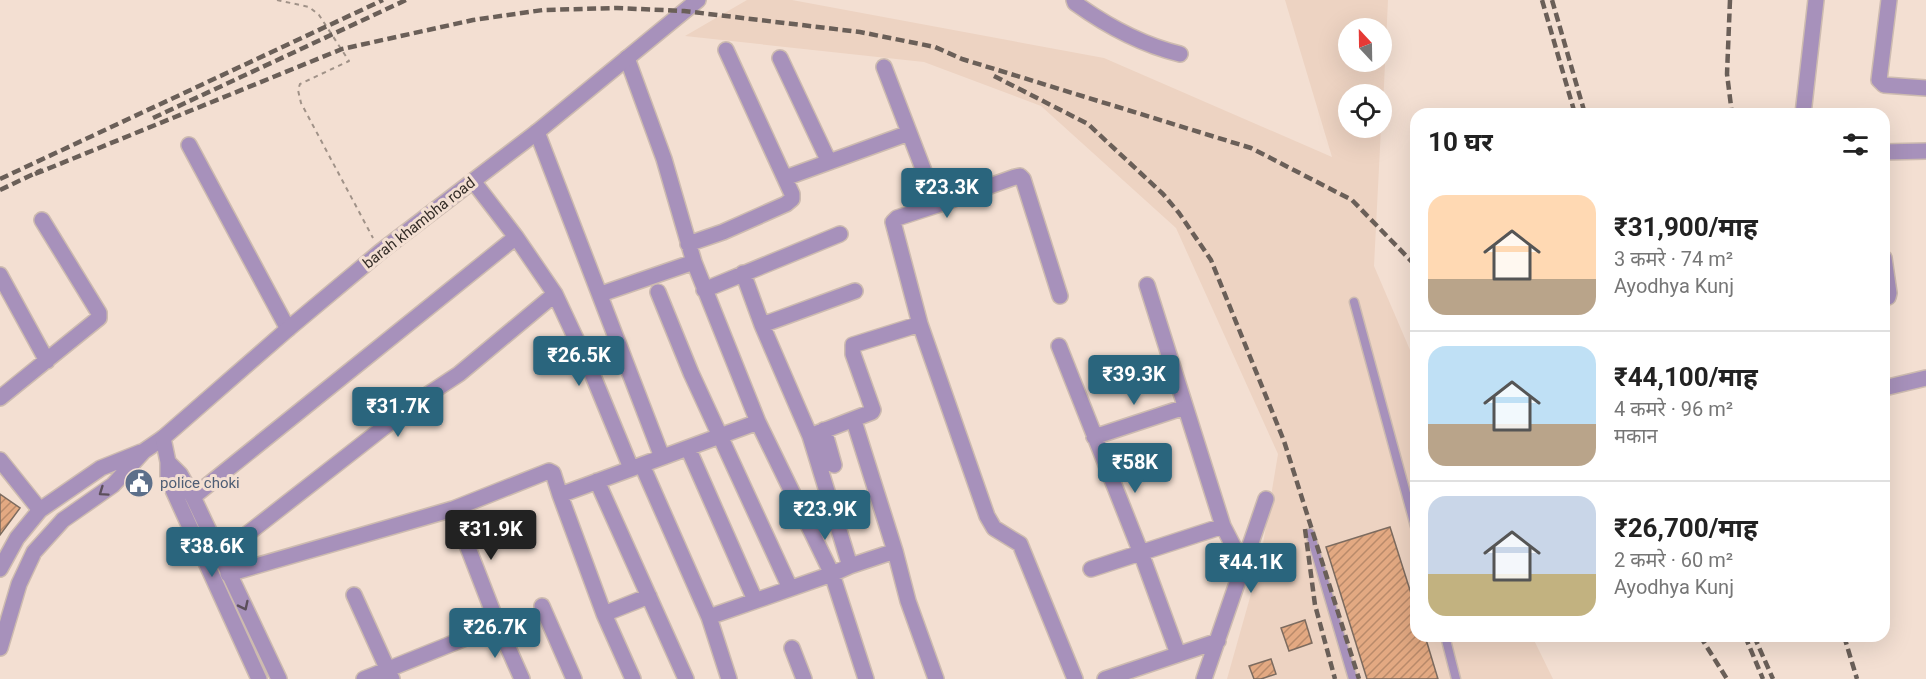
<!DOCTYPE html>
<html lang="hi">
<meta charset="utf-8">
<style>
body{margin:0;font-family:Roboto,"Noto Sans Devanagari",sans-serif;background:#f6f6f6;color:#222;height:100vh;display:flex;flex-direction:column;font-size:22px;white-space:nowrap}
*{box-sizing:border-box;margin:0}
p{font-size:20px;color:#767676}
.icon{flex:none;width:33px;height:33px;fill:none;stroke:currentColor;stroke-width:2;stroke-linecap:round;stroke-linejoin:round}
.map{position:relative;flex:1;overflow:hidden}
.sheet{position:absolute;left:1410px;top:108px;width:480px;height:534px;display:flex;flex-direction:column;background:#fff;border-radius:18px;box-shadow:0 6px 24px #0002}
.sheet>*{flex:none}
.needle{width:39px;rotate:338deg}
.tools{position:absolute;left:1338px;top:18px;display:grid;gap:12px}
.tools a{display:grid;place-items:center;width:54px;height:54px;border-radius:50%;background:#fff;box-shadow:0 6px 24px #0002;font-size:30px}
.price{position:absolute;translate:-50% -51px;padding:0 14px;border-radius:6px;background:#2a657d;color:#fff;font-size:20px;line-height:39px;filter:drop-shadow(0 2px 3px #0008)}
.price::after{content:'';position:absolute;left:50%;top:36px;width:18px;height:14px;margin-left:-9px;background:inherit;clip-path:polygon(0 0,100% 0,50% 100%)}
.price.selected{background:#222;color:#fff}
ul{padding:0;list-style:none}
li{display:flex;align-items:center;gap:18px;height:150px;padding:0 18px}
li+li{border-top:2px solid #e0e0e0}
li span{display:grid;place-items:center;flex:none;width:168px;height:120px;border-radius:18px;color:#555}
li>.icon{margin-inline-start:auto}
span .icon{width:72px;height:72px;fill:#fffc;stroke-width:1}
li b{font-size:26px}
h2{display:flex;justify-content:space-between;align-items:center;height:72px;padding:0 18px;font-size:26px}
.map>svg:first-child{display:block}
.built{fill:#edd3c2;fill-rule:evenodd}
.building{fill:url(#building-hatch);stroke:#7c6b5f;stroke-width:1.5}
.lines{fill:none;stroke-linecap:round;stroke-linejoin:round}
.service-casing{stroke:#cdbbb0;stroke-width:11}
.minor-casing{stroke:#cdbbb0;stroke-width:18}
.tertiary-casing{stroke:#cdbbb0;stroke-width:18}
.path{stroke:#a09288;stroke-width:2;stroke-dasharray:4.5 4.5;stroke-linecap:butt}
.service{stroke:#a791bb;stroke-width:8}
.minor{stroke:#a791bb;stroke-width:15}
.tertiary{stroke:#a791bb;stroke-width:15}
.rail{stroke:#6a5f58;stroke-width:4.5;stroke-dasharray:9 4.5;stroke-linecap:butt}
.oneway{stroke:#5c4f5b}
.labels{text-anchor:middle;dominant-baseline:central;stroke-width:6;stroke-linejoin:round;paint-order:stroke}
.street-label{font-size:15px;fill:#332c27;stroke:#f3dfd2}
.service-label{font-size:15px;fill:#4e5e75;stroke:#f3dfd2;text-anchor:start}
</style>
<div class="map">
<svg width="1926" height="679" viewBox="0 0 1926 679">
<defs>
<pattern id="building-hatch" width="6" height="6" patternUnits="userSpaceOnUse" patternTransform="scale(1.5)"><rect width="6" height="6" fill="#e3a982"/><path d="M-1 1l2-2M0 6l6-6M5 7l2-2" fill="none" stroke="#b98a6a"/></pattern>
</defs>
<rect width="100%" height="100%" fill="#f3dfd2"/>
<path class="built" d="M747,0H792L1104,58L1332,157L1285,0H1388L1382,127V94H1348V128H1381L1374,266L1416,364V636H1532L1553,679H1227L1260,562L1278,454L1176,228L1041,106L924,62L685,36ZM1348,28H1382V62H1348Z"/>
<path class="building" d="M0,494L20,508L0,535Z
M1390,527L1416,609V636H1425L1438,679H1367L1326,547Z
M1305,620L1312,643L1289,651L1281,628Z
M1271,659L1276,674L1261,679H1254L1249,666Z"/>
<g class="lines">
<g class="service-casing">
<path id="service" d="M1354,302L1416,530
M1310,533L1353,679
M1445,636L1456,679"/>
</g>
<g class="minor-casing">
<path id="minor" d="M1074,0L1075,3C1107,26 1142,45 1180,54
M1889,0L1879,80L1884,85L1926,88
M780,58L829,162
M884,67L937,205L1015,177L1020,176L1023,179L1060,296
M1803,114L1816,0
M537,132L662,457
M189,145L288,329
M1884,152L1926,151
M785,178L909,133
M473,181L516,237L555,294L591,371L631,468
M937,205L897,218L893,222L920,324L987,516L994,528L1020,544L1075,679
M688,244L723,232L786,204L792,199V194L726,50
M1884,258L1889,293L1888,297H1884
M694,262L758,422L832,574L850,566
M743,273L762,325L810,436L872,412L873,410L853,354V345L920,324
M0,275L47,361
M1147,285L1223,526L1243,565
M704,290L840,234
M658,292L691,373L790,588
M601,294L694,262L664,159L627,58
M762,325L855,291
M1059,346L1141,553L1178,654
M1884,388L1926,378
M0,398L99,318V313L42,220
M854,421L895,551L908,601L936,679
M824,430L834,465
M810,436L850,566L895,551
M1094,437L1185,407
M688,448L755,600
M0,460L40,510
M642,465L709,617L729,679
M597,481L686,679
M193,497L516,237
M453,509L498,625L522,679
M219,556L415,403L459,374L555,294
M0,569L17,538L40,510L101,468L141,452
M1091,569L1223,526
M228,574L453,509L549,471L553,473L560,495
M354,595L392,679
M649,596L604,614L560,495L758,422
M542,606L574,679
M604,614L633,679
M709,617L832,574L866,679
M0,648L19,584L34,552L63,520L113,485L144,451L163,438
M792,648L804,679
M364,679L498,625
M1105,679L1218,641
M1204,679L1266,499"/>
</g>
<g class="tertiary-casing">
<path id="tertiary" d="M168,462L180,474L193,497L279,679
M259,679L168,479V462L163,438L288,329L380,252L537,132L698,0"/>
</g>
<path class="path" d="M277,0L309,7L319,15L349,61L300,84L298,90L301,103L373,238"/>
<use href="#service" class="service"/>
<use href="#minor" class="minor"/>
<use href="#tertiary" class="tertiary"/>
<path class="rail" d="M1542,0L1575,114
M1552,0L1585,114
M1730,0L1727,74L1732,114
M994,76L1088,124L1163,194L1179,213L1211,260L1284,441L1359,679
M153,118L406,0
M35,174L342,49L473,20L543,10L617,8L684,11L860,32L935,47L962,59L1251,148L1352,200L1416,266
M0,179L383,0
M0,190L42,170
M1305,529L1315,605L1335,679
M1700,636L1727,679
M1745,636L1763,679
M1754,636L1773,679
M1844,636L1857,679"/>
</g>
<defs><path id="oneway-chevron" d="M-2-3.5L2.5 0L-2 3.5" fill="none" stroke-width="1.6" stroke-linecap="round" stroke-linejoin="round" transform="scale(1.5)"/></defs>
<g class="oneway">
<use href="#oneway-chevron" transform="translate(103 492) rotate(145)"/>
<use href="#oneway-chevron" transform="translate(244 606) rotate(64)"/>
</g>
<defs>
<g id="civic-disc" transform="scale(1.5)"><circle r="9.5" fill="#5c6f8a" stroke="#f3dfd2"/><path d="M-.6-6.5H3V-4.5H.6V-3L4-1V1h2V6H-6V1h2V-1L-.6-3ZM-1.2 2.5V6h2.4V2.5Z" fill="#fff"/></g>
</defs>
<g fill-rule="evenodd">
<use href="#civic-disc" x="139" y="483"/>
</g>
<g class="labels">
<g class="street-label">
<text transform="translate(419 223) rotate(-38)">barah khambha road</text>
</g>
<g class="service-label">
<text x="160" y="483">police choki</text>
</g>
</g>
</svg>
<div class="tools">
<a><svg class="needle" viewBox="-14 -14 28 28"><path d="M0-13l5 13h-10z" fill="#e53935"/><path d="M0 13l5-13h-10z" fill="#767676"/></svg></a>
<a><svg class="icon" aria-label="locate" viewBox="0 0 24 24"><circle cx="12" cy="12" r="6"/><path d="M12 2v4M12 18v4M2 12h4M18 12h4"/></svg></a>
</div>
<b class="price" style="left:947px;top:219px">₹23.3K</b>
<b class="price" style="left:579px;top:387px">₹26.5K</b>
<b class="price" style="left:1134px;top:406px">₹39.3K</b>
<b class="price" style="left:398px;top:438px">₹31.7K</b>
<b class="price" style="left:1135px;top:494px">₹58K</b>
<b class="price" style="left:825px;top:541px">₹23.9K</b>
<b class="price selected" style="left:491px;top:561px">₹31.9K</b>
<b class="price" style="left:212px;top:578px">₹38.6K</b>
<b class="price" style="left:1251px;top:594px">₹44.1K</b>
<b class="price" style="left:495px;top:659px">₹26.7K</b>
<section class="sheet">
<h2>10 घर<svg class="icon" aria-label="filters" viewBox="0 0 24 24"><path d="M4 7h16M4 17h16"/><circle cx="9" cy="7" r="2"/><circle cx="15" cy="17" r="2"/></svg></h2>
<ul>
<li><span style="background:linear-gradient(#ffd9b3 70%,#b9a48a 0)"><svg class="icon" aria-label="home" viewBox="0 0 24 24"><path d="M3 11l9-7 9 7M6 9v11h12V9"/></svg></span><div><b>₹31,900/माह</b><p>3 कमरे · 74 m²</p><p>Ayodhya Kunj</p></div></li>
<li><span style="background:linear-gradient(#bfe0f5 65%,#b9a48a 0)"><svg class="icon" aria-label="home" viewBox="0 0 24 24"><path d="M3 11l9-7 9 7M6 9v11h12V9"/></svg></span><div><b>₹44,100/माह</b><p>4 कमरे · 96 m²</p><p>मकान</p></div></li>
<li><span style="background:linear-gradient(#c9d6e8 65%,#c2b280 0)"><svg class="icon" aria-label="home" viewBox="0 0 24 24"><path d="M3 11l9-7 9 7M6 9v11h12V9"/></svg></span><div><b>₹26,700/माह</b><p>2 कमरे · 60 m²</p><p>Ayodhya Kunj</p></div></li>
</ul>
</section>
</div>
